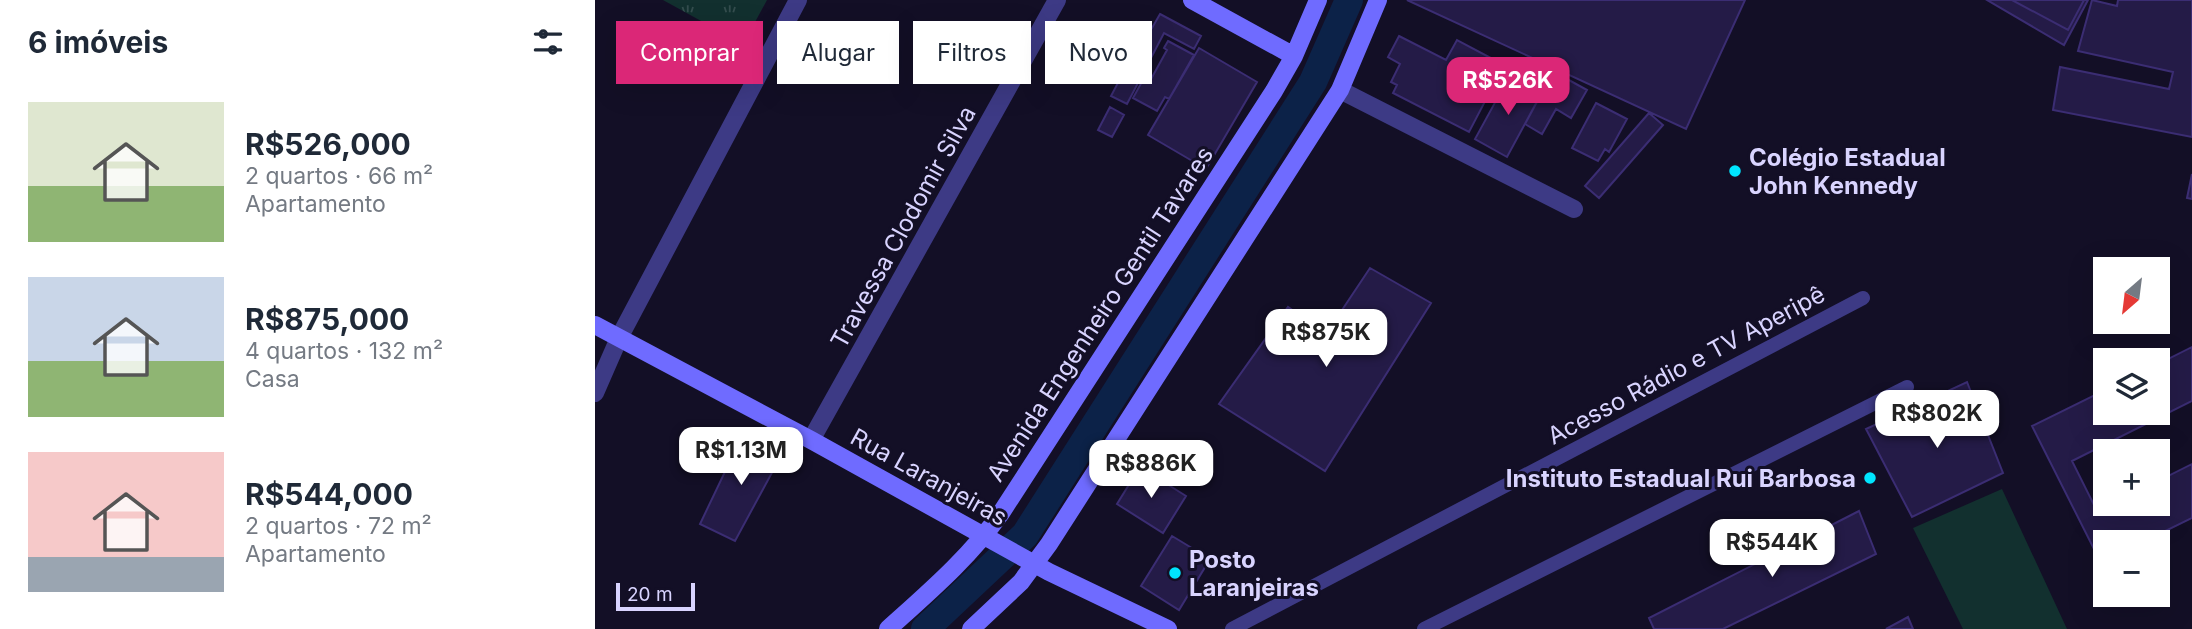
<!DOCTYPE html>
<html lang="pt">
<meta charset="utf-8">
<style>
body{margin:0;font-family:Inter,sans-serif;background:#f2f2f3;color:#1f2937;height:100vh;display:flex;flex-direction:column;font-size:26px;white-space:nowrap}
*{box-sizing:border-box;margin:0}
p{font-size:23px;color:#747a83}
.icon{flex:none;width:38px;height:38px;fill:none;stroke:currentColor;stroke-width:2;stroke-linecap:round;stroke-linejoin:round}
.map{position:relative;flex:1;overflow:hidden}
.drawer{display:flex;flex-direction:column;background:#fff;width:595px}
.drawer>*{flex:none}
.top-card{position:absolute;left:21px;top:21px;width:665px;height:63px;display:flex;gap:14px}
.needle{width:46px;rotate:208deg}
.tools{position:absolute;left:1498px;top:257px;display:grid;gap:14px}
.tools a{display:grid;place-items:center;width:77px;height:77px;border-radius:0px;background:#fff;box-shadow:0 7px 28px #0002;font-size:35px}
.scale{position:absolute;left:21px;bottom:18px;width:79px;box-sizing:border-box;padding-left:7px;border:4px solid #d9d4ff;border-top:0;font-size:19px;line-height:24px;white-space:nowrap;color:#d9d4ff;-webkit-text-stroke:5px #130f26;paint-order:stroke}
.price{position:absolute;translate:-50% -60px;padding:0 16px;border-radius:14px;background:#fff;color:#222;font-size:23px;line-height:46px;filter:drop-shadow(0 2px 4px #0008)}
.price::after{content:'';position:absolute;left:50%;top:42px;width:21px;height:16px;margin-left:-10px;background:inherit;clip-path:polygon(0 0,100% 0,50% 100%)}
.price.current{background:#db2777;color:#fff}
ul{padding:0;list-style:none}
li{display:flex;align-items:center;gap:21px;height:175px;padding:0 28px}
li span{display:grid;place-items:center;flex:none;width:196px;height:140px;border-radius:0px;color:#555}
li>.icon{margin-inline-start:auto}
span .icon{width:84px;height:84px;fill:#fffc;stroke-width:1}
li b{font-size:30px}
h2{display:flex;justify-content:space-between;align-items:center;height:84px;padding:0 28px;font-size:30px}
.pill{padding:0 24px;border-radius:0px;background:#fff;box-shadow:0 7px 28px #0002;font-size:24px;line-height:63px}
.pill.current{background:#db2777;color:#fff}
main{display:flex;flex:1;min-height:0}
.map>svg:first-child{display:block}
.grass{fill:url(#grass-tufts)}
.pitch{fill:#12302f}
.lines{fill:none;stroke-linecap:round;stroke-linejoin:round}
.canal{stroke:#0c2248;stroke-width:28}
.building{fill:#241b47;stroke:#3b2d73;stroke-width:2}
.lane{stroke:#3d3a85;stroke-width:14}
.street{stroke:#3d3a85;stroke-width:18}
.secondary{stroke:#6f6bff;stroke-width:18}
.poi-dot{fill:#00e5ff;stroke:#130f26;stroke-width:2.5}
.labels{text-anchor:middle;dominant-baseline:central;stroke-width:6;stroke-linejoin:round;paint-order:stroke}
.poi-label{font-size:24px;font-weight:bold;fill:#d9d4ff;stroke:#130f26;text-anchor:start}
.street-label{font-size:24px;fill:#d9d4ff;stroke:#130f26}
</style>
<main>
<section class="drawer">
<h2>6 imóveis<svg class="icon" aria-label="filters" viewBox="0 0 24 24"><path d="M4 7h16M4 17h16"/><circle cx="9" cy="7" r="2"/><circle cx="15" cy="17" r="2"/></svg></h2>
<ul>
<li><span style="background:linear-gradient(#dfe7d0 60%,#8fb573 0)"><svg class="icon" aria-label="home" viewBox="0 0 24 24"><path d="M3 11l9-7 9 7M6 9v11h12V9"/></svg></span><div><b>R$526,000</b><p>2 quartos · 66 m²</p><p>Apartamento</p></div></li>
<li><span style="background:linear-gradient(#c9d6e8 60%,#8fb573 0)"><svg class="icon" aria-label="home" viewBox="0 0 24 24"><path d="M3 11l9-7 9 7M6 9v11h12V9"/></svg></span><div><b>R$875,000</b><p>4 quartos · 132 m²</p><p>Casa</p></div></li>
<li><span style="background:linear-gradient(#f6c9c9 75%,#9aa5b1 0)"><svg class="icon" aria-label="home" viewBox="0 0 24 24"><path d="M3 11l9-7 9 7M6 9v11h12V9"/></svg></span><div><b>R$544,000</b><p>2 quartos · 72 m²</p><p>Apartamento</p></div></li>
</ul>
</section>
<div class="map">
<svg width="1597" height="629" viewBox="0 0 1597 629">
<defs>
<pattern id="grass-tufts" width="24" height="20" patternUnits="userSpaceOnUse" patternTransform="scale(1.75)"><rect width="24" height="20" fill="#12302f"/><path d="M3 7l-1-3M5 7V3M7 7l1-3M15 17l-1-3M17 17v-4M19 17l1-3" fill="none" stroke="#344d4e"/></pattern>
</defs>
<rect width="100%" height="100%" fill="#130f26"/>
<path class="grass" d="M68,0H172L148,44Z"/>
<path class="pitch" d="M1407,489L1472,629H1368L1318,528Z"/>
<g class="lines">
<path class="canal" d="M330,629L430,535L718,82L754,0"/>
</g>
<path class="building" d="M812,0H1150L1091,129Z
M1392,0H1493L1469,45Z
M1417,0H1489L1473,30Z
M1497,0L1522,6L1523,0H1597V137L1458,110L1465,67L1574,89L1578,72L1483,51Z
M565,14L606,36L599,49L569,33L532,104L516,96L553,26L557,28Z
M804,36L851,60L862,40L909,65L874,132L798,93L802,85L796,82L805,64L793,57Z
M573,41L599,55L574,99L570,97L562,111L538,98L549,78L555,81L572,50L569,48Z
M604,48L662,82L611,169L553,135Z
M914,77L946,94L912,157L880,139Z
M955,78L969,86L972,79L992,90L976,118L961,109L947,134L930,124Z
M1001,103L1032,119L1014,152L1010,149L1003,161L977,148Z
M515,107L529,115L517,137L503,130Z
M1054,113L1068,125L1004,198L990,186Z
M1597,174V199L1592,198Z
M775,268L836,303L730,471L624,404L693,307L731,334Z
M1597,347V401L1477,461L1502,511L1517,504H1563V481L1597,464V518L1548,542H1510V561L1506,563L1437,426L1510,390V413H1563V364Z
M1372,382L1408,473L1317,517L1271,429Z
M149,432L187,454L140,541L105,524Z
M545,467L591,496L568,533L522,504Z
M1264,511L1281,554L1128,629H1059L1054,618Z
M577,536L615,559L584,610L546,586Z
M1313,617L1318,629H1291Z"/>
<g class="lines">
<path class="lane" d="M637,629L1268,298
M829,629L1312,387"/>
<path class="street" d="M745,90L979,209
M0,393L24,338L203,0
M216,440L462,0"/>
<path class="secondary" d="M597,0L699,56
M0,325L216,440L454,572L573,629
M293,629C334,592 374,558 406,513L679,91L699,56L723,0
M376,629L426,582L454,544L745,90L783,0"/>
</g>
<g class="poi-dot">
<circle cx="1140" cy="171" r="7"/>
<circle cx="1275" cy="478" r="7"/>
<circle cx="580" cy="573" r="7"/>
</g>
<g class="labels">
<g class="poi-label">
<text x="1154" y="157">Colégio Estadual<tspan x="1154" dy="28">John Kennedy</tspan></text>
<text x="1261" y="478" text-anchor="end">Instituto Estadual Rui Barbosa</text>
<text x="594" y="559">Posto<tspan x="594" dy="28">Laranjeiras</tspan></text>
</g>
<g class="street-label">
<text transform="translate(308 227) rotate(-61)">Travessa Clodomir Silva</text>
<text transform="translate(505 314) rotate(-57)">Avenida Engenheiro Gentil Tavares</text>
<text transform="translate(1091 365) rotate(-28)">Acesso Rádio e TV Aperipê</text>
<text transform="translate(334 477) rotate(29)">Rua Laranjeiras</text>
</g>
</g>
</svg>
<div class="tools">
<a><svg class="needle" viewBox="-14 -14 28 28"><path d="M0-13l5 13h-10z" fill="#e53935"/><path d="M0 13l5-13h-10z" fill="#747a83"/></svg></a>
<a><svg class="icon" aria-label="layers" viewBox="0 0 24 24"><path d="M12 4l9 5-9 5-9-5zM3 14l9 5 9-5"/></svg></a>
<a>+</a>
<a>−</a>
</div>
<div class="scale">20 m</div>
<b class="price current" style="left:913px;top:117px">R$526K</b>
<b class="price" style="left:731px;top:369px">R$875K</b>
<b class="price" style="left:1342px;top:450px">R$802K</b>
<b class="price" style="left:146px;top:487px">R$1.13M</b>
<b class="price" style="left:556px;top:500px">R$886K</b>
<b class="price" style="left:1177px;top:579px">R$544K</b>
<div class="top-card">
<a class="pill current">Comprar</a>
<a class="pill">Alugar</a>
<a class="pill">Filtros</a>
<a class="pill">Novo</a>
</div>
</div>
</main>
